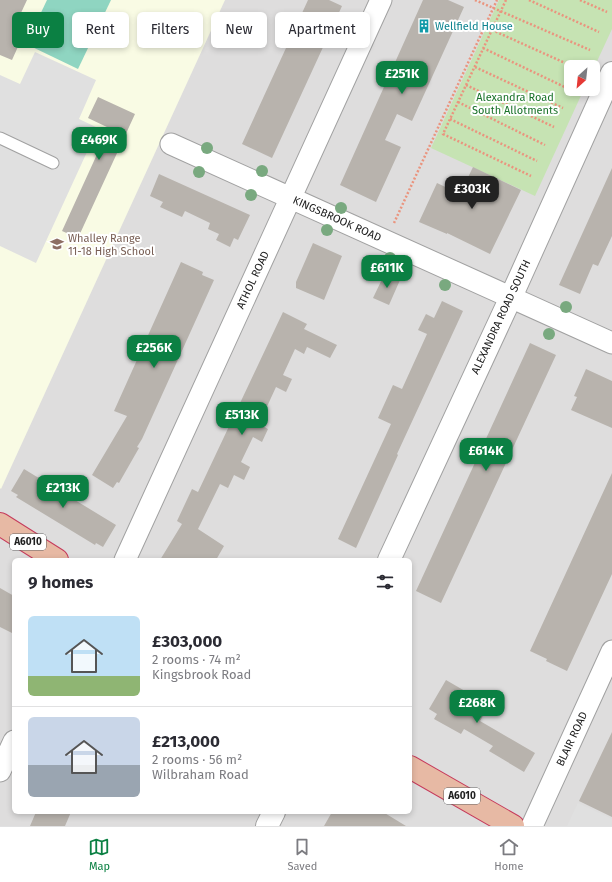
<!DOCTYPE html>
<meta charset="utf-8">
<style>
body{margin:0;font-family:"Fira Sans",sans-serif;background:#f2f2f3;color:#2b2b33;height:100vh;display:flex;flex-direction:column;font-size:15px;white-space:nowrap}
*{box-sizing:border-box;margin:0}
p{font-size:13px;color:#7c7c81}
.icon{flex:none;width:22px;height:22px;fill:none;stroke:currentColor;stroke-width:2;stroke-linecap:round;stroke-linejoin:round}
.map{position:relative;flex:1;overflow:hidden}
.sheet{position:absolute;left:12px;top:558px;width:400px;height:256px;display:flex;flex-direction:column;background:#fff;border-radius:6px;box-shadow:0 2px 6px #0003}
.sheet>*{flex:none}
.hud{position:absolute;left:12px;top:12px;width:400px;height:36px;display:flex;gap:8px}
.needle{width:26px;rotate:207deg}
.controls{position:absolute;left:564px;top:60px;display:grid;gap:8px}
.controls a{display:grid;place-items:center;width:36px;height:36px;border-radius:6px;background:#fff;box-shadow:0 2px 6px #0003;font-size:20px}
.price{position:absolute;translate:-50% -34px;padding:0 9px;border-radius:8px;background:#0b8043;color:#fff;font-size:13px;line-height:26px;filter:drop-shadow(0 1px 2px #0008)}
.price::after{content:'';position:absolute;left:50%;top:24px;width:12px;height:9px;margin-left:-6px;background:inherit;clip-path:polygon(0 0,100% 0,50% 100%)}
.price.selected{background:#222;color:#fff}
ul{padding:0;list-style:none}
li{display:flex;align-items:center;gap:12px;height:100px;padding:0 16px}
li+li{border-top:1px solid #e1e1e2}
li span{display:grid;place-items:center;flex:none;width:112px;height:80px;border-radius:6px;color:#555}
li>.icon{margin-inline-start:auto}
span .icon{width:48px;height:48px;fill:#fffc;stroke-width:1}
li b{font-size:17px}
h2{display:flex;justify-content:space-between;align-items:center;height:48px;padding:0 16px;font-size:17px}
.chip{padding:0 14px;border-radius:6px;background:#fff;box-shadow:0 2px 6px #0003;font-size:14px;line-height:36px}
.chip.selected{background:#0b8043;color:#fff}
.tabs{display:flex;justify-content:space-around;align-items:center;height:56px;border-top:1px solid #e1e1e2;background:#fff;font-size:11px;color:#7c7c81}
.tabs a{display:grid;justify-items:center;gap:2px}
.tabs .selected{color:#0b8043}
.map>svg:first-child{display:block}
.residential{fill:#dedddd;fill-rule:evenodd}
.education{fill:#f9fbe4}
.grass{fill:#c6e3b3}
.pitch{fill:#8fd5c1}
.parking{fill:#e0e0e0}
.building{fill:#b8b3ad}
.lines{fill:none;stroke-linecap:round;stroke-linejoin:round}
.service-casing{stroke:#a1a1a1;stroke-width:13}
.minor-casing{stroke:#a1a1a1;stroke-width:23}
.tertiary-casing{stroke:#a1a1a1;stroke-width:24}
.trunk-casing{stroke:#c63b5c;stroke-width:24}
.path{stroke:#ea947e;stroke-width:2.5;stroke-dasharray:2 2;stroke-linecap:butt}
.service{stroke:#fff;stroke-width:11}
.minor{stroke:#fff;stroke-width:21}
.tertiary{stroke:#fff;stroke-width:22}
.trunk{stroke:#e7b9a4;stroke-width:22}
.tree{fill:#79a97f}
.labels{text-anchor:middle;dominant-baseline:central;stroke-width:4;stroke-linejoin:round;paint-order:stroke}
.shield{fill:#fff;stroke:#636363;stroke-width:1}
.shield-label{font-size:10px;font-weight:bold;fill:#202020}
.culture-label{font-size:11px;fill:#0d838f;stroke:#fff;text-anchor:start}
.park-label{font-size:11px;fill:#19722a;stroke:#fff}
.street-label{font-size:11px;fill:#202020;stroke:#fff}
.education-label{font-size:11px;fill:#785e54;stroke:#fff;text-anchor:start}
</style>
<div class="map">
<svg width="612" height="826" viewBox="0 0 612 826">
<rect width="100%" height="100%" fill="#efede7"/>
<path class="residential" d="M0,0H612V826H0ZM571,67H593V89H571ZM14,560H410V812H14Z"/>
<path class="education" d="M0,0H225L1,489L0,488Z"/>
<path class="grass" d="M499,0H612V29L593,70V67H571V89H584L535,196L431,148Z"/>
<path class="pitch" d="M47,0H111L78,69L26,44Z"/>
<path class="parking" d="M35,52L96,80L79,119L98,128L36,263L0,246V75L20,84Z
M578,803L612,819V826H567Z"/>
<path class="building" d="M0,0H27L20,15L30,20L12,60L0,55Z
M308,0H329L342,6L272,158L242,144Z
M423,0H448L464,7L412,121L397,114L385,140L401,147L376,202L340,185Z
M98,97L135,114L78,238L62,231L109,128L88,118Z
M473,167L521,190L490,254L447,233V234L419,222L437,183L460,194Z
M612,168V236L598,266L593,264L580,294L559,285Z
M159,174L250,215L238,240L234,238L230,247L216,240L219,234L208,229L210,223L185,211L182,217L160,207L163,202L150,196Z
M313,243L342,256L324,300L296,288V282Z
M181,262L203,272L202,275L214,280L142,439L137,447L139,448L119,483L117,482L113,488L92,475L127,416L114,411Z
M385,273L400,280L389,305L373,298Z
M442,301L463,311L397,454L398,455L356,548L338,539L391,424L378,418L393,385L402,389L427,334L418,330L426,314L434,318Z
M283,312L307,324L304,329L337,345L330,358L307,347L304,354L295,349L283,375L292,379L286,392L276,387L259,424L268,429L262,442L253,437L241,462L250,467L244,480L234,475L228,488L220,484L198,529L224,546L216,560H160L182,524L177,521L192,489L198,492Z
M530,343L556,355L441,603L416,591Z
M586,369L612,381V428L571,410L577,397L574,396Z
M24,469L116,525L103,547L96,543L95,545L16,497L18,495L11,491Z
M612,473V574L567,671L546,661L547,659L530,651Z
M0,588L14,596V634L0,627Z
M446,680L489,705L480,721L535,753L524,772L489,751L493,746L464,729L461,734L434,719L437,714L429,709Z
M612,732V817L579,801Z
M36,812H71L65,826H30Z
M332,812H383L406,826H324Z"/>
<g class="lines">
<g class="service-casing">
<path id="service" d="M0,138L53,163"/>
</g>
<g class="minor-casing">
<path id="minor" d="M171,144L612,343
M125,560L381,0
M0,771L14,741
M532,826L612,651"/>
</g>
<g class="tertiary-casing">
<path id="tertiary" d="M389,560L511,297L612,73
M267,826L274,812"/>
</g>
<g class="trunk-casing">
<path id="trunk" d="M0,524L57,560
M410,767L513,826"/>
</g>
<path class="path" d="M475,0L590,50
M506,0L443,134L531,176
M529,0L599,32
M580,0L607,12
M492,30L574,67
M483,48L571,90
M475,67L563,108
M466,85L554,127
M458,102L545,145
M450,119L537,161
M394,223L497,0"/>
<use href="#service" class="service"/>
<use href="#minor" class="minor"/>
<use href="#tertiary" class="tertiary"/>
<use href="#trunk" class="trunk"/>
</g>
<g class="tree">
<circle cx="207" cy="148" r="6"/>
<circle cx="262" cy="171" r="6"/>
<circle cx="199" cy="172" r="6"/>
<circle cx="251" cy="195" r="6"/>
<circle cx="341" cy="208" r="6"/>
<circle cx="327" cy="230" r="6"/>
<circle cx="390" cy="258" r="6"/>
<circle cx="445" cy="285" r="6"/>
<circle cx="566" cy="307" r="6"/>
<circle cx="549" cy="334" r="6"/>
</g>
<defs>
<g id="building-bare" transform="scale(1.08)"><path d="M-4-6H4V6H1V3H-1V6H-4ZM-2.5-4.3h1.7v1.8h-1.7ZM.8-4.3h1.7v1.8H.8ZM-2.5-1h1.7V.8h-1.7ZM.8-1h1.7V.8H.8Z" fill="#0f9aa8" stroke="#fff" stroke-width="2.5" paint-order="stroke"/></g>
<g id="school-bare" transform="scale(1.08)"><path d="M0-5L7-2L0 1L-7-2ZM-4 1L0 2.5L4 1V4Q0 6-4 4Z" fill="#8d6e63" stroke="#fff" stroke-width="2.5" paint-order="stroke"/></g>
</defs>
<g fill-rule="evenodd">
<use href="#building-bare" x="424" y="26"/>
<use href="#school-bare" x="57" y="244"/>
</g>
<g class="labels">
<g class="shield">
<rect x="10" y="534" width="36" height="16" rx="3"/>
<rect x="444" y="788" width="36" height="16" rx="3"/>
</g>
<g class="shield-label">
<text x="28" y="542">A6010</text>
<text x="462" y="796">A6010</text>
</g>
<g class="culture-label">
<text x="435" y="26">Wellfield House</text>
</g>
<g class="park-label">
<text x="515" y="97">Alexandra Road<tspan x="515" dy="13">South Allotments</tspan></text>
</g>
<g class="street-label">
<text transform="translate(337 219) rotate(24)">KINGSBROOK ROAD</text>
<text transform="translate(253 280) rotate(-65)">ATHOL ROAD</text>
<text transform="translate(501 317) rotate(-65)">ALEXANDRA ROAD SOUTH</text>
<text transform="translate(572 739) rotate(-65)">BLAIR ROAD</text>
</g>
<g class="education-label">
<text x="68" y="238">Whalley Range<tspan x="68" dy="13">11-18 High School</tspan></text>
</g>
</g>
</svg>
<div class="controls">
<a><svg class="needle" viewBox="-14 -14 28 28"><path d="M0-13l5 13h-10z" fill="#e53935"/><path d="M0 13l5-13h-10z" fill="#7c7c81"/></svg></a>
</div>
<b class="price" style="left:402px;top:95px">£251K</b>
<b class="price" style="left:99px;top:161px">£469K</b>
<b class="price selected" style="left:472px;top:210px">£303K</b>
<b class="price" style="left:387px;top:289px">£611K</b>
<b class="price" style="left:154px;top:369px">£256K</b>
<b class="price" style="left:242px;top:436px">£513K</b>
<b class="price" style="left:486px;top:472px">£614K</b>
<b class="price" style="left:63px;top:509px">£213K</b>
<b class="price" style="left:477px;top:724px">£268K</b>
<div class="hud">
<a class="chip selected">Buy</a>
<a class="chip">Rent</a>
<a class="chip">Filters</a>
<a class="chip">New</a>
<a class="chip">Apartment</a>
</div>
<section class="sheet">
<h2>9 homes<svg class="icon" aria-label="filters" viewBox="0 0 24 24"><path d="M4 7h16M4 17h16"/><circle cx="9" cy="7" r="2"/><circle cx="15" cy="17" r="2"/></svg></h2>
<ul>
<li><span style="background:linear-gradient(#bfe0f5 75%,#8fb573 0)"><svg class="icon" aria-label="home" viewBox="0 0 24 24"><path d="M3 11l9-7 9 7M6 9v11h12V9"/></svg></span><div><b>£303,000</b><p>2 rooms · 74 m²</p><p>Kingsbrook Road</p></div></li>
<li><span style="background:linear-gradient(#c9d6e8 60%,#9aa5b1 0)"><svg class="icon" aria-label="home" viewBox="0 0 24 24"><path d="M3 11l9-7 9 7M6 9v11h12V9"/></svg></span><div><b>£213,000</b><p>2 rooms · 56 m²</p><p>Wilbraham Road</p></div></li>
</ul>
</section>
</div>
<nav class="tabs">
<a class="selected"><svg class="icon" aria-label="map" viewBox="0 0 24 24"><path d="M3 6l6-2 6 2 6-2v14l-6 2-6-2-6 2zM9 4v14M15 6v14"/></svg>Map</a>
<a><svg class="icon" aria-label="saved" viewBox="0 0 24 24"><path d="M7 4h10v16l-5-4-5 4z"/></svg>Saved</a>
<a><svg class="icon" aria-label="home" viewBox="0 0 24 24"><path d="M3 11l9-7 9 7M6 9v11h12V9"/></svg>Home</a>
</nav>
